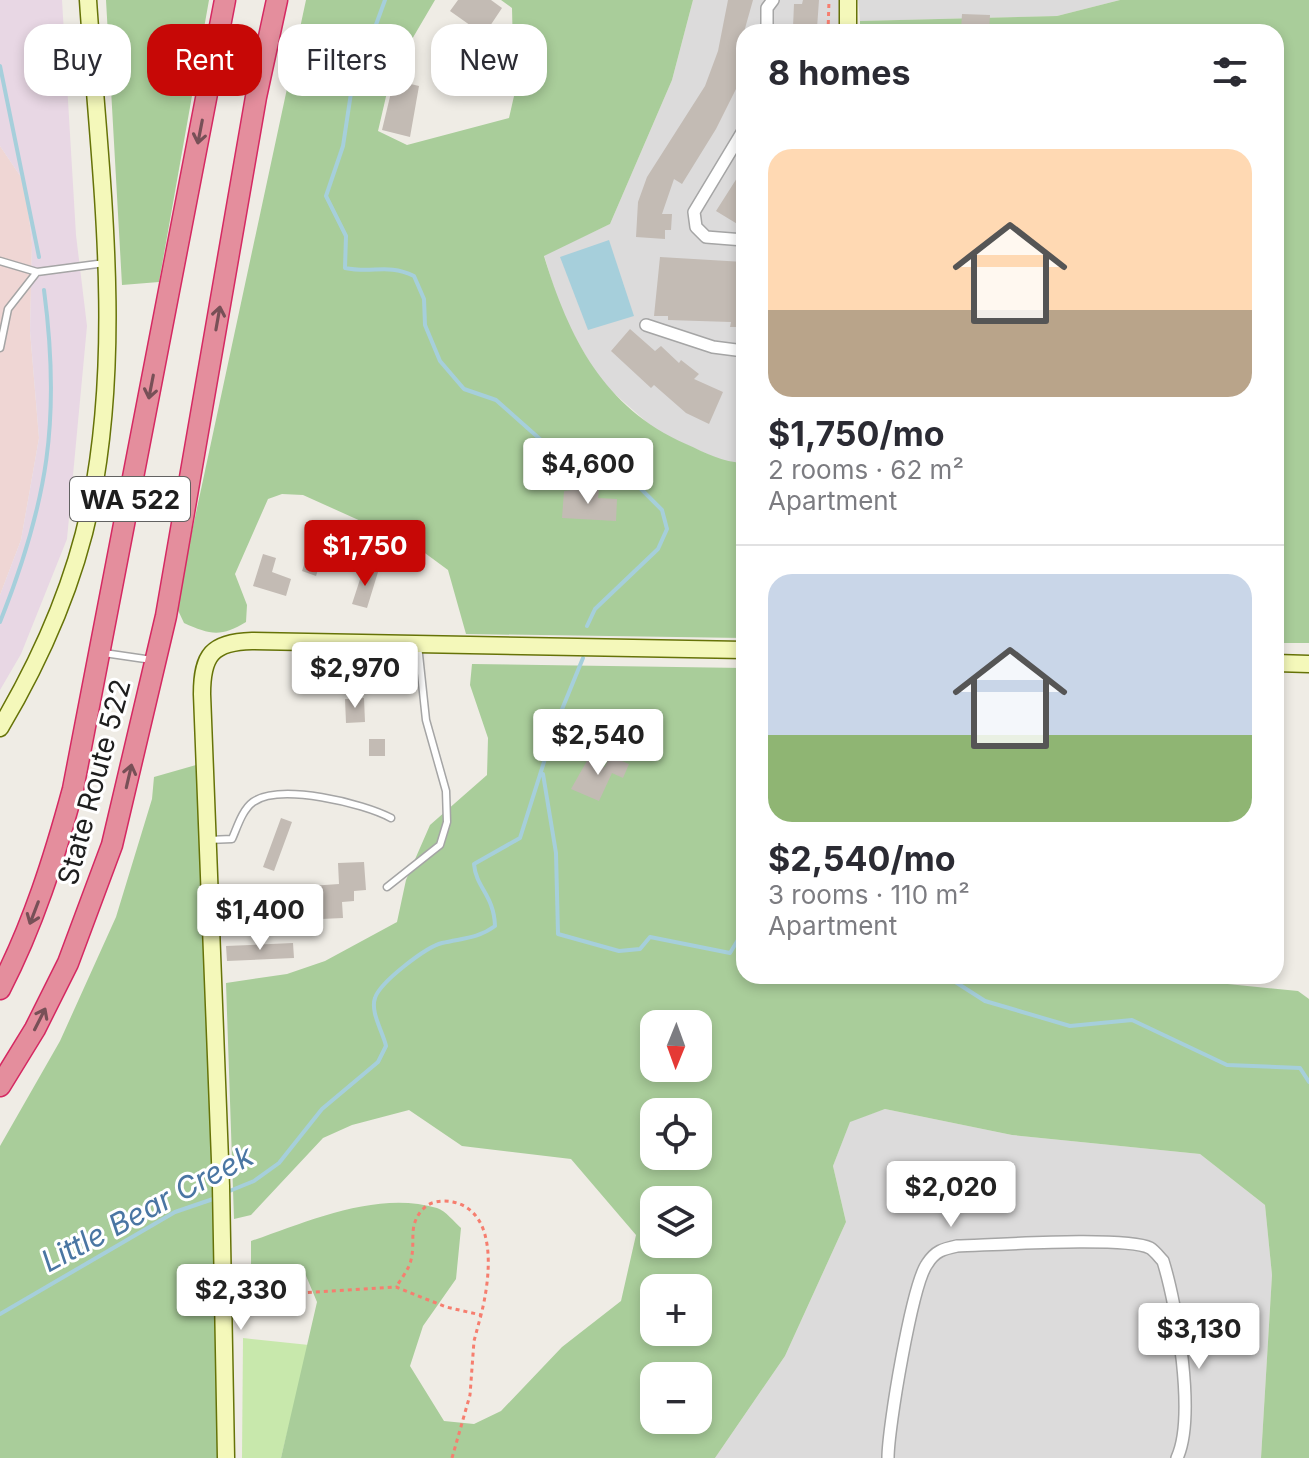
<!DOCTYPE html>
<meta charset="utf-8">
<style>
body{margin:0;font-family:Inter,sans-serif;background:#f7f7f7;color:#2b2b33;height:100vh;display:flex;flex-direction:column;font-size:30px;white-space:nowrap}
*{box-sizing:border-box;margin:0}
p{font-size:26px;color:#7c7c81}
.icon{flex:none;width:44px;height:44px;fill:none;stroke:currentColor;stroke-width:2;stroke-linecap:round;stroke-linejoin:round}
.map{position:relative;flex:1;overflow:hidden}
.details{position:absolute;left:736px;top:24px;width:548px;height:960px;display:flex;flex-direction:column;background:#fff;border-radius:24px;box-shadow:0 4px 12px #0003}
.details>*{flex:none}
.top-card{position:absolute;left:24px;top:24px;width:592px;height:72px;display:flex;gap:16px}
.needle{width:52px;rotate:181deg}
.tools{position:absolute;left:640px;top:1010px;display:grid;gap:16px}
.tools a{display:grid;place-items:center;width:72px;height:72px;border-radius:16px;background:#fff;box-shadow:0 4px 12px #0003;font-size:40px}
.price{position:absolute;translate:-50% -68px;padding:0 18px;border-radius:8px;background:#fff;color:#222;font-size:26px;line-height:52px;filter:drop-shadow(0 2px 4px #0008)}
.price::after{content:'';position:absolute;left:50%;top:48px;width:24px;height:18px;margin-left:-12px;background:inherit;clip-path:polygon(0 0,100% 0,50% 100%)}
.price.active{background:#c70806;color:#fff}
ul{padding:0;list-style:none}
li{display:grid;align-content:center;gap:16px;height:424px;padding:0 32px}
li+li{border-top:2px solid #e1e1e2}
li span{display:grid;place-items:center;height:248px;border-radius:24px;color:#555}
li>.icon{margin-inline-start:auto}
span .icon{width:144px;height:144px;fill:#fffc;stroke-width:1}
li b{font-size:34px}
h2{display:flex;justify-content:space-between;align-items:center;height:96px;padding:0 32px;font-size:34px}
.chip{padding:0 28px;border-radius:24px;background:#fff;box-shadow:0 4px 12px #0003;font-size:28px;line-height:72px}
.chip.active{background:#c70806;color:#fff}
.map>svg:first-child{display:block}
.residential{fill:#dcdbdb}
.commercial{fill:#efd6d4}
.industrial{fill:#e8d7e4}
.grass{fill:#c8e8ac}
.forest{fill:#a9cd9a;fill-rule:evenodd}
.water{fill:#a6cfdb}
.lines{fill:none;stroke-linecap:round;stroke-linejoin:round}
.stream{stroke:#a6cfdb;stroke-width:4}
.building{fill:#c3bbb4}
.lane-casing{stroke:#a5a5a5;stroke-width:9}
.street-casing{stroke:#a5a5a5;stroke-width:14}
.secondary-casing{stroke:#667308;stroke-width:19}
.highway-casing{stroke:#d52962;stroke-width:23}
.path{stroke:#f67e6f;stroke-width:3;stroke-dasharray:4 4;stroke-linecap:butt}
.lane{stroke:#fff;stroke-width:6}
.street{stroke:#fff;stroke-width:11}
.secondary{stroke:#f4f8ba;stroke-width:16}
.highway{stroke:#e48e9d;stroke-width:20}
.oneway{stroke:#775057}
.labels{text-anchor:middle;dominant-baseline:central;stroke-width:6;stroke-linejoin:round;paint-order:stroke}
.shield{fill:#fff;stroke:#626262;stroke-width:2}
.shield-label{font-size:26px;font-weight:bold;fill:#1e1e1e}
.street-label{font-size:28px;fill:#1e1e1e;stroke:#fff}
.water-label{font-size:30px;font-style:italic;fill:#4a76a3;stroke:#fff}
</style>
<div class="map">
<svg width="1309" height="1458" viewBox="0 0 1309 1458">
<rect width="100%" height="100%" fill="#efece5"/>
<path class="residential" d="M693,0H848V32H744V463L725,462L658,432L600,381L561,312L544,255L610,224L672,80Z
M858,0H1120L1057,16L860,21Z
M885,1109L1012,1135L1200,1154L1265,1205L1272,1275L1261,1458H715L785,1356L846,1222L833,1166L850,1121Z"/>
<path class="commercial" d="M0,146L25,183L32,243L30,331L39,438L21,540L0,595Z"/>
<path class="industrial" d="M0,0H62L76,235L87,326L67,539L21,654L0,690V595L21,540L39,438L30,331L32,243L25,183L0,146Z"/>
<path class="grass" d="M243,1338L309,1345L281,1458H242Z"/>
<path class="forest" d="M106,0H209L159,282L122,285Z
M306,0H435L391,75L378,131L407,145L509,118L514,96L512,8L501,0H693L672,80L610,224L544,256C569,338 604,408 686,444C706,453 722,462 744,463V638L466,634L448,570L414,545L303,495L282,494L268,499L235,574L247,605L246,622C222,637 210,635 184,623L176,606Z
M1120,0H1309V643H1276V32H860V21L1057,16Z
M472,664L744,668V976H1107L1155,983L1208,982L1298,991L1309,999V1458H1261L1272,1275L1265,1205L1200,1154L1012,1135L885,1109L850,1122L833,1166L846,1222L785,1356L715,1458H281L317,1302L304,1271L275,1275L251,1271V1241C307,1222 377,1190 437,1208C446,1211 454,1222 461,1228L456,1279L423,1326L410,1366L444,1421L474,1424L501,1411L562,1347L621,1301L636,1235L571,1159L462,1146L409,1110L352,1125L323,1138L251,1215L234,1219L226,983L287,974L325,961L397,922L406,880L430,825L487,775L488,738L470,685ZM654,1024H698V1068H654ZM654,1112H698V1156H654ZM654,1200H698V1244H654ZM654,1288H698V1332H654ZM654,1376H698V1420H654Z
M196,765L217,1230L219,1458H0V1146L60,1041L116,917L152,799L154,777Z"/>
<path class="water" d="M609,240L634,316L588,330L560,257Z"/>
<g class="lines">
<path class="stream" d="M385,0L351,93L343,146L326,196L346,236L345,268C374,274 386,263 414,276L424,299L425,325L440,361L464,389L496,400L541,440L614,462L662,510L667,529L658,549L595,609L587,626
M0,66L39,257
M0,622C48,502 61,418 44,290
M543,774L556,853L558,934L619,951L640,949L650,937L730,953L744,930
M946,976L985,1001L1070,1026L1132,1020L1227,1065L1300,1068L1309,1082
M227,1192L254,1181L279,1163L322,1109L378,1062L386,1046C383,1032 370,1012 375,998C380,982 426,947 442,943C463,938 477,939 495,926C494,895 476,888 474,864L520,838L556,724L583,658
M0,1314L175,1212L216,1198"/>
</g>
<path class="building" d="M458,0H491L502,8L484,35L450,11Z
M728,0H753L744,32L741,67L744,68V87L738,85L716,129L682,184L674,179L662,214H672L671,230H665V239L636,237L638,202L647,177L705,86L718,51Z
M803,0H819L817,28L793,27L794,4H802Z
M962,14L990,15L989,32L961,30Z
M394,80L419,86L410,137L382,130Z
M744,167V217L739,225L716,211Z
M660,257L744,262V327H730L731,322L668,320V316H654Z
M630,329L655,351L661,346L679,363L681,360L699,374L694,379L723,392L709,424L686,413L654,385L651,388L611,351Z
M579,489L599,490L598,498L617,499L616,521L562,518L564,491Z
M337,524L350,529L345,543L332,538Z
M311,544L325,548L316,576L302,571Z
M263,554L276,558L272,572L291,579L286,596L253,586Z
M364,567L378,572L367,608L352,604Z
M364,698L365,722L346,723L345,699Z
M369,739H385V756H369Z
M610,756L629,764L623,778L612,773L599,801L571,789L588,759L605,767Z
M281,818L292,822L274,871L263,867Z
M364,862L366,890L354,891V901L342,902L343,918L321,919L320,898H311L310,886L339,884L338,863Z
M293,943L294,958L227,961L226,946Z"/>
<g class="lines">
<g class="lane-casing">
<path id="lane" d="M0,261L37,272
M0,348L8,309L37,272L105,263
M104,653L152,660
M208,840L232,839C237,828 242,810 253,802C280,783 363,803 391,818
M387,887L440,845L447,822L446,791L426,720L418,645"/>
</g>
<g class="street-casing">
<path id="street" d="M767,32V8L773,0
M744,129L694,212L696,227L706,237L744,240
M646,325L713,347L744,351
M888,1458C888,1428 912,1285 927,1264C935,1251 943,1249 957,1246C992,1245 1126,1236 1150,1248C1155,1251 1159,1257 1163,1261C1177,1306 1196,1417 1177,1458"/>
</g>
<g class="secondary-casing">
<path id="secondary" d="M848,0V32
M1276,663L1309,664
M0,728C41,659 75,582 91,503C124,338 99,166 88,0
M226,1458L221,1186L202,694C202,655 212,642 252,641L744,650"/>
</g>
<g class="highway-casing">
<path id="highway" d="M0,989C33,925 54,859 73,789L225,0
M0,1086L35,1029L68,963L112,845L166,616L256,97L277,0"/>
</g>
<path class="path" d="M828,32L829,0
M236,1297L396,1287L446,1307L481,1315C490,1280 499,1212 453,1202C443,1200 431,1201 424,1208C407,1225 416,1240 411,1260C409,1269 401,1279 396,1287
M452,1458L470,1395L474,1341L481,1315"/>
<use href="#lane" class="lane"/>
<use href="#street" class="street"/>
<use href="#secondary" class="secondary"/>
<use href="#highway" class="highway"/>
</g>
<defs><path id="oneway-shaft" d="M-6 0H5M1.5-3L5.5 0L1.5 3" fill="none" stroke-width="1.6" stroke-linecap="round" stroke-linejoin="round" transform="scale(2)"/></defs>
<g class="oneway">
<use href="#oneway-shaft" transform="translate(200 132) rotate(101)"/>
<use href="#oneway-shaft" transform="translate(218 318) rotate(-80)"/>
<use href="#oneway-shaft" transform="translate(151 387) rotate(101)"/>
<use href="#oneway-shaft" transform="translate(129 776) rotate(-77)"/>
<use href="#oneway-shaft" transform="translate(34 913) rotate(111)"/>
<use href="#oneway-shaft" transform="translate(40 1019) rotate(-63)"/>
</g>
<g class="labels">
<rect class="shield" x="70" y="477" width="120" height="44" rx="6"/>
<g class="shield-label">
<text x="130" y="499">WA 522</text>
</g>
<g class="street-label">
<text transform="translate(94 782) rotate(-75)">State Route 522</text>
</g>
<g class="water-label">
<text transform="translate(147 1208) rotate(-28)">Little Bear Creek</text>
</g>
</g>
</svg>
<div class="tools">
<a><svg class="needle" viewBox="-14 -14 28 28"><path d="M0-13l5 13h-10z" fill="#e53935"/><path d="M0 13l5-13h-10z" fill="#7c7c81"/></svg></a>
<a><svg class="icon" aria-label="locate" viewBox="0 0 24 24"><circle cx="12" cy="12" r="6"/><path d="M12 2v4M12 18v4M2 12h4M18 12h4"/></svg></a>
<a><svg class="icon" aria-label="layers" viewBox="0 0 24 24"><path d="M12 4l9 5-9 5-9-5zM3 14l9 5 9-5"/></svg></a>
<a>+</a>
<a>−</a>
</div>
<b class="price" style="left:588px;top:506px">$4,600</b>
<b class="price active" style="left:365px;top:588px">$1,750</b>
<b class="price" style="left:355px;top:710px">$2,970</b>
<b class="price" style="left:598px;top:777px">$2,540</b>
<b class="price" style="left:260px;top:952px">$1,400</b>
<b class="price" style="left:951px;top:1229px">$2,020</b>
<b class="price" style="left:241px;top:1332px">$2,330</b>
<b class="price" style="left:1199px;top:1371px">$3,130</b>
<div class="top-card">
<a class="chip">Buy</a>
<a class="chip active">Rent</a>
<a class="chip">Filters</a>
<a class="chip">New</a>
</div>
<section class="details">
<h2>8 homes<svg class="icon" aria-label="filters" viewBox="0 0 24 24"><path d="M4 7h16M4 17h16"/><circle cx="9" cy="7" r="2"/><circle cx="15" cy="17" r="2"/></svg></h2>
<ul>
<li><span style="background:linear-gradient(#ffd9b3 65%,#b9a48a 0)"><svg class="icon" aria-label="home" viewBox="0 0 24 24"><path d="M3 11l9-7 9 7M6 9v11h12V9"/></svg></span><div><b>$1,750/mo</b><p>2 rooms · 62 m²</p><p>Apartment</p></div></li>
<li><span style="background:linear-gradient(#c9d6e8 65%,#8fb573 0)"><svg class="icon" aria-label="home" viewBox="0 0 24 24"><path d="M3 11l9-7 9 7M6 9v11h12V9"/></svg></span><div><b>$2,540/mo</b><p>3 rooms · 110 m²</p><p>Apartment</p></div></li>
</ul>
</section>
</div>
